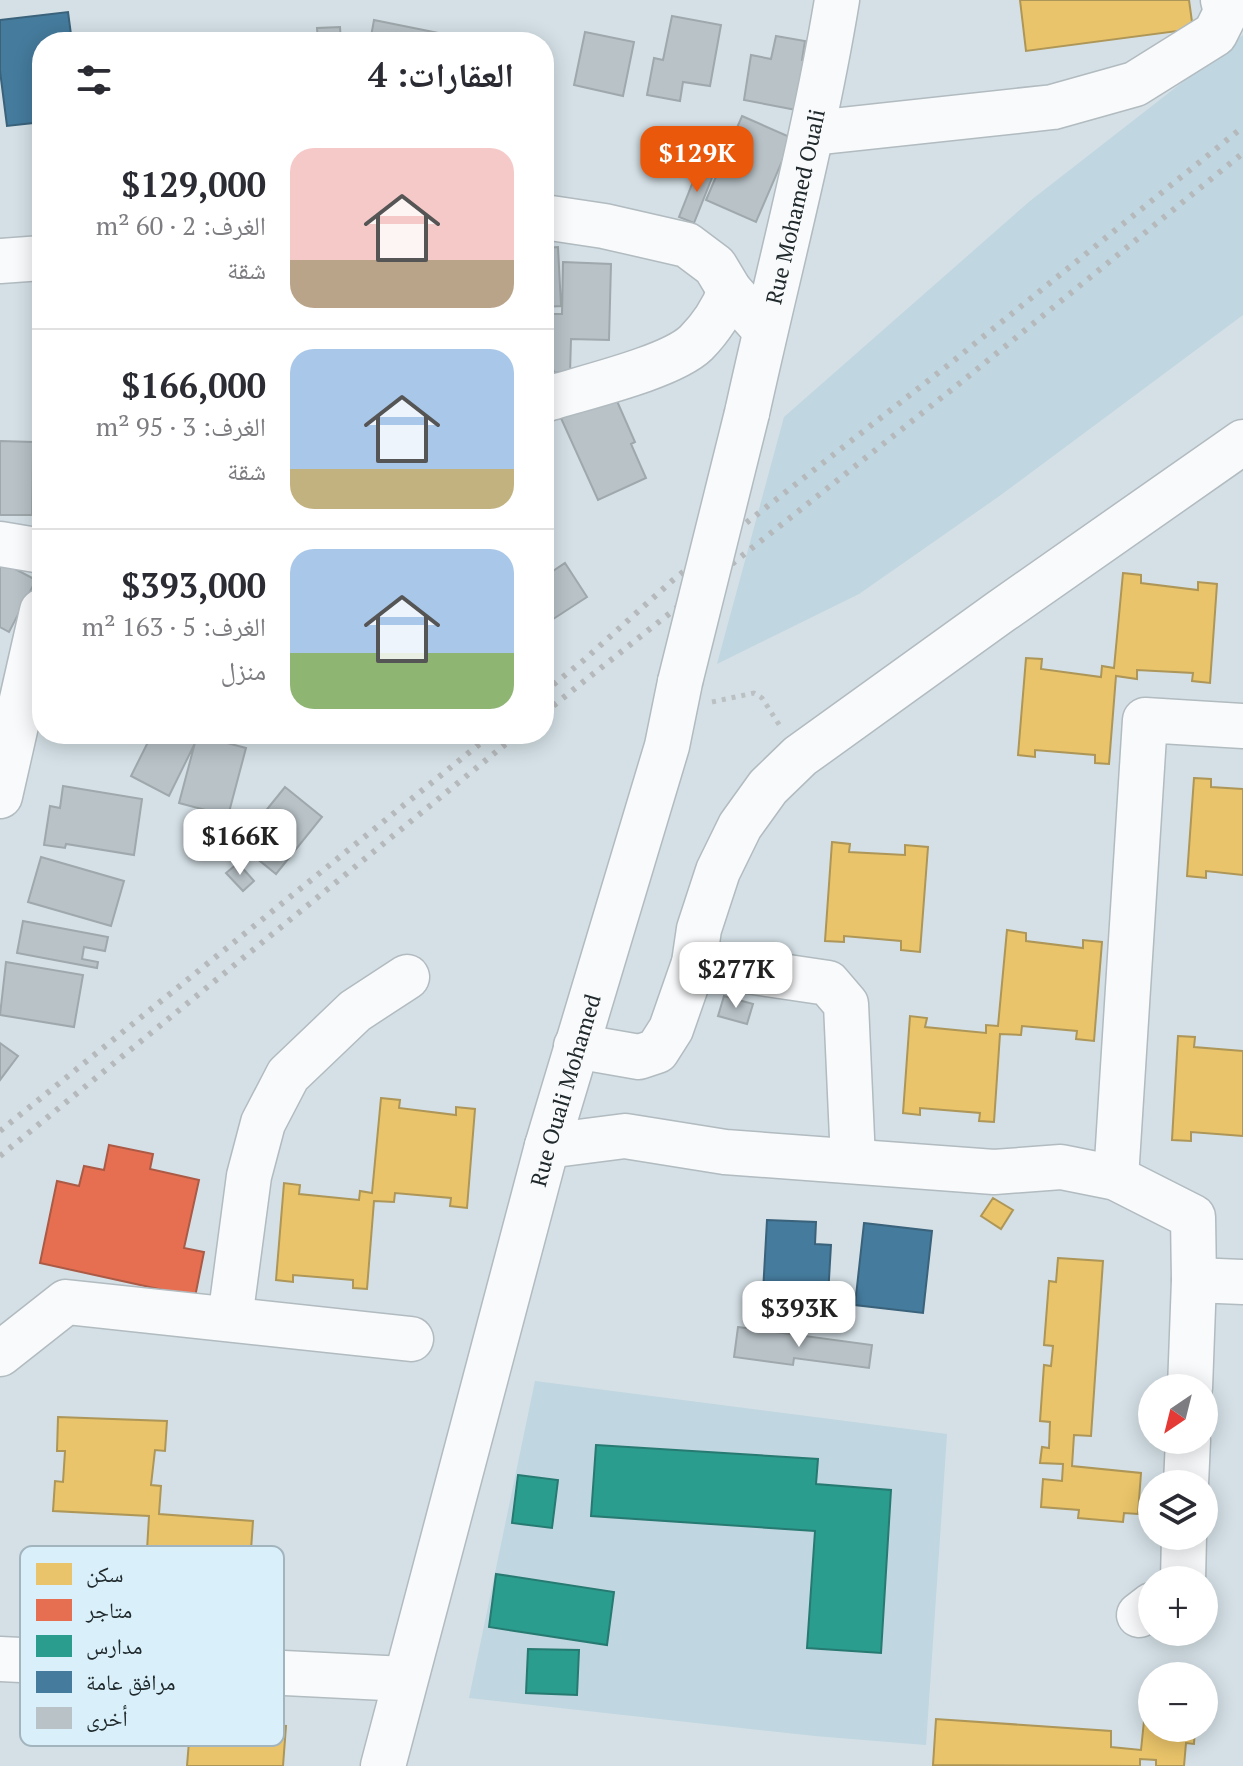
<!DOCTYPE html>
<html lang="ar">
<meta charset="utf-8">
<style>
body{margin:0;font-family:"PT Serif","Noto Naskh Arabic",serif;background:#f2f2f3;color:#2b2b33;direction:rtl;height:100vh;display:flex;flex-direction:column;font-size:30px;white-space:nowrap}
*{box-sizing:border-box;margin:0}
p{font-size:26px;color:#7c7c81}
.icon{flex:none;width:44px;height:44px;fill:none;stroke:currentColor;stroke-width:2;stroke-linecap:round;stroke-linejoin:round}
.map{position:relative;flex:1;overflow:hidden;direction:ltr}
.side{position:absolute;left:32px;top:32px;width:522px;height:712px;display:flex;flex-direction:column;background:#fff;border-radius:32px;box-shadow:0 4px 20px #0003;direction:rtl}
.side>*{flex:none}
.needle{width:52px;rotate:215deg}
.controls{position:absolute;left:1138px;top:1374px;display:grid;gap:16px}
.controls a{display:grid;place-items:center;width:80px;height:80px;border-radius:50%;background:#fff;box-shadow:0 4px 20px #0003;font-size:40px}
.price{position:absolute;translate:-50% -68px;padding:0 18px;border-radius:16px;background:#fff;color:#222;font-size:26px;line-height:52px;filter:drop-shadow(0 2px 4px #0008)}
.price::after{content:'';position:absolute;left:50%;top:48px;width:24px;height:18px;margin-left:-12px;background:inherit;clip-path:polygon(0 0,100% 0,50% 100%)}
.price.on{background:#ea580c;color:#fff}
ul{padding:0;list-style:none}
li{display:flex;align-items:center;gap:24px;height:200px;padding:0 40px}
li+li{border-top:2px solid #e1e1e2}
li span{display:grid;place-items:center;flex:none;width:224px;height:160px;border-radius:24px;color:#555}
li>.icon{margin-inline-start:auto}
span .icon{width:96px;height:96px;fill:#fffc;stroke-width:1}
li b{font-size:34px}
h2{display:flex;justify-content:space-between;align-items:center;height:96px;padding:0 40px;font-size:34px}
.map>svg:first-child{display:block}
.built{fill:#c0d6e0}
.homes{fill:#e9c46a;stroke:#ad9657;stroke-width:2}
.shops{fill:#e76f51;stroke:#ab5a46;stroke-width:2}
.schools{fill:#2a9d8f;stroke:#277a71;stroke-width:2}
.public{fill:#457b9d;stroke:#3a627b;stroke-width:2}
.building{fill:#b8c2c7;stroke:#9fa8ac;stroke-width:2}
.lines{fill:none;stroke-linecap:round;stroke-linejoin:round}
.minor-casing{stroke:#b1bbc0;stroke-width:47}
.path{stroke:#bbc0c2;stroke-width:5;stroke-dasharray:4 6;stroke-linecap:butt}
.minor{stroke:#f9fafb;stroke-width:44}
.rail{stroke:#b6b9bb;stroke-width:6;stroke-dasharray:4 8;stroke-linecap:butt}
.minor-bridge-casing{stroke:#b1bbc0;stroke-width:47;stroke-linecap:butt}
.minor-bridge{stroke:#f9fafb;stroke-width:44}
.labels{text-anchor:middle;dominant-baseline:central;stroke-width:8;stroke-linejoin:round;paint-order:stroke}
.street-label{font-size:22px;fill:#20292c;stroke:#d9f0fb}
.key{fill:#d9f0fb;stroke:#a2b4bd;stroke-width:2}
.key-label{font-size:22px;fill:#20292c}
</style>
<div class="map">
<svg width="1243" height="1766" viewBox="0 0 1243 1766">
<rect width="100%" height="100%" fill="#d4e0e6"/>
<path class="built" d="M1243,35V315L998,497L859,594L717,664L784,417L1030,201Z
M535,1381L947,1434L926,1745L815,1736L469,1698Z"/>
<path class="homes" d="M1020,0H1189L1193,29L1026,51Z
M1123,573L1141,575V583L1198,590V582L1217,584L1210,683L1192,681L1193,673L1137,670V679L1116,676L1109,764L1095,763V755L1035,750V757L1018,755L1026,658L1042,659L1041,669L1101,677L1102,666L1114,668Z
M1194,778L1211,779V787L1243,789V875L1206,871V878L1187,876Z
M832,842L850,844L849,852L905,855V845L928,847L920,952L901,950V941L844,936V942L825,941Z
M1007,930L1026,933V941L1083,948V940L1102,942L1094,1041L1076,1039L1077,1031L1022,1026L1021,1035L1000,1034L994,1122L979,1121L980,1113L920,1108V1115L903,1113L910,1016L927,1018L925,1027L986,1033V1025L998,1026Z
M1178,1036L1195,1037L1194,1047L1243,1051V1136L1191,1132V1141L1172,1140Z
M381,1098L400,1100L399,1108L456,1115V1107L475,1109L467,1208L450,1206L451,1198L395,1193L394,1202L374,1201L367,1289L353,1288V1280L293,1275V1282L276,1280L284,1183L300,1185L299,1194L359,1200L360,1191L372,1193Z
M993,1198L1013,1210L1001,1229L981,1216Z
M1058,1258L1103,1261L1091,1436L1074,1435L1072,1466L1141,1473L1138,1514L1124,1513L1123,1522L1078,1518L1079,1510L1041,1507L1043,1479L1062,1481L1063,1464L1040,1463L1042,1447L1049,1448L1050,1422L1040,1421L1044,1365L1051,1366L1053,1346L1044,1345L1049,1281L1056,1282Z
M58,1417L167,1421L165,1451L155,1450L151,1485L161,1486L159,1514L253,1521L251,1550L242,1549L239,1584L246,1585L244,1617L142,1609L145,1579H153L155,1551L147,1550L149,1516L53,1511L55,1481L63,1482L65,1451H57Z
M1148,1682H1152V1728H1195L1194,1744L1186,1743L1184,1766H1156V1760L1140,1759V1766L933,1765L936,1719L1111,1731V1747L1141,1750Z
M191,1716L220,1719L219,1728L254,1731L255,1724L286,1726L283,1766H187Z"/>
<path class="shops" d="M109,1145L153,1154L150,1169L199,1180L184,1248L204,1252L195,1297L40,1263L57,1181L79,1186L84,1166L104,1170Z"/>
<path class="schools" d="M596,1445L818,1459L816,1484L891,1490L881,1653L807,1648L815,1531L591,1516Z
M518,1475L558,1480L552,1528L512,1523Z
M496,1574L614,1592L607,1645L489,1627Z
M528,1649L579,1650L577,1695L526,1693Z"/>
<path class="public" d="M68,12L72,42H42V122L7,126L0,71V20Z
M767,1220L816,1222L815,1244L831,1245L828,1296L763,1292Z
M864,1223L932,1231L923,1313L855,1305Z"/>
<path class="building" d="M672,16L721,25L710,86L683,82L680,101L647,95L654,58L663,60Z
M374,20L483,42H370Z
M340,27L341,42H318L317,28Z
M585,32L634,42L623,96L574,85Z
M776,36L805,41L802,60L822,64L812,113L744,100L751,55L771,59Z
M742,116L792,138L756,222L706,200Z
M700,164L715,170L694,223L679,217Z
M558,247L561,306L544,307V248Z
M563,262L611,264L609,340L571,339L570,373L549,372L550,314H562Z
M544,348L555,374L544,378Z
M613,392L635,442L631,444L646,478L598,500L560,416Z
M38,440H42V524L34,523Z
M0,441L33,442L32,515H0Z
M0,561L36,580L9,632L0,627Z
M565,563L587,597L544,625V577Z
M152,734H187L197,739L169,796L131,776Z
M197,735L246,748L228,816L179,803Z
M63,786L142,799L134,855L66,844L65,848L44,845L50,806L60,808Z
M285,787L322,817L276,874L239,844Z
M41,857L124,881L111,926L28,902Z
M238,863L254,881L243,891L226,873Z
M23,921L108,937L105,951L84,947L82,959L98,962L97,968L17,953Z
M6,962L83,975L74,1027L0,1015Z
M724,996L753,1004L747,1024L718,1016Z
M0,1043L18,1056L0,1080Z
M738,1327L872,1345L869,1368L794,1358L793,1365L734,1357Z"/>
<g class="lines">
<g class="minor-casing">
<g id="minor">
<path d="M813,133L1053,107L1135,84L1215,34L1226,12L1223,0"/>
<path d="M544,217L604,226L687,245L715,266L730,291L764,329"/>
<path d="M0,261L42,258"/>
<path d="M544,400C581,388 670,368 696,343C710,329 723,309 730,291"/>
<path id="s1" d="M747,413C777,276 814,139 837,0"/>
<path d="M0,544L42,551"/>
<path d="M0,796L42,611"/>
<path d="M694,963L828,983L846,1004L853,1160"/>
<path d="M576,1046L639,1057L657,1051L671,1029L694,963L699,929L718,871L740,826L768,787L800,756L1000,612L1243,442"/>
<path d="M547,1146L625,1136L725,1152L994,1172L1061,1167L1116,1178L1193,1217L1194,1280L1190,1388"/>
<path d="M1116,1178L1145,720L1243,726"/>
<path d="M1194,1280L1243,1282"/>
<path d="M230,1319L249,1176L263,1123L288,1075L355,1011L407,977"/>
<path d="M0,1354L66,1302L411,1339"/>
<path d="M1186,1484L1188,1440"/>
<path d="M1183,1580L1184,1536"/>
<path d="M1139,1615L1152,1605"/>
<path d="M0,1659L405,1679"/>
<path id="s2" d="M383,1766L547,1146L667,746L680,682"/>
</g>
</g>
<path class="path" d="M712,702L754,693L762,698L780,726"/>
<use href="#minor" class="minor"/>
<path class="rail" d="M544,692L584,660L673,580L947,366L1243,127
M544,713L965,379L1243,153
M0,1131L492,734
M0,1156L518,734"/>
<g class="minor-bridge-casing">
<path id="minor-bridge" d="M680,682L747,413"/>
</g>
<use href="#minor-bridge" class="minor-bridge"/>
</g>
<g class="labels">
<g class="street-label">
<text stroke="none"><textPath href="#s1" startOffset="212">Rue Mohamed Ouali</textPath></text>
<text stroke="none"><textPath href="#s2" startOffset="700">Rue Ouali Mohamed</textPath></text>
</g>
</g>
<rect x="20" y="1546" width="264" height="200" rx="12" class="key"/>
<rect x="36" y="1563" width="36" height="22" fill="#e9c46a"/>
<rect x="36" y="1599" width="36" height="22" fill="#e76f51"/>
<rect x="36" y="1635" width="36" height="22" fill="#2a9d8f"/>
<rect x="36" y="1671" width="36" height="22" fill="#457b9d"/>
<rect x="36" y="1707" width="36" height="22" fill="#b8c2c7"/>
<g class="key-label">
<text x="86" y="1582">سكن</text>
<text x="86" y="1618">متاجر</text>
<text x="86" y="1654">مدارس</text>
<text x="86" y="1690">مرافق عامة</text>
<text x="86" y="1726">أخرى</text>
</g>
</svg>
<div class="controls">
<a><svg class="needle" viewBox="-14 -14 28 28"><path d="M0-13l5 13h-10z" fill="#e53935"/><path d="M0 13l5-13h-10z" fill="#7c7c81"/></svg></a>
<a><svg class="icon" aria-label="layers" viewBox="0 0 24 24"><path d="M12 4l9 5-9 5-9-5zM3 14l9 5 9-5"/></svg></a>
<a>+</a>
<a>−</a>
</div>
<b class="price on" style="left:697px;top:194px">$129K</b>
<b class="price" style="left:240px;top:877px">$166K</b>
<b class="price" style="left:736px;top:1010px">$277K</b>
<b class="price" style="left:799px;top:1349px">$393K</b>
<section class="side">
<h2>العقارات: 4<svg class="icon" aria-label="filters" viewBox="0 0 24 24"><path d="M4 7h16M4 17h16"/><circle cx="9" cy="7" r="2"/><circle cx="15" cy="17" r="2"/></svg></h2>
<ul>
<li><span style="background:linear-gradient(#f6c9c9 70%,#b9a48a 0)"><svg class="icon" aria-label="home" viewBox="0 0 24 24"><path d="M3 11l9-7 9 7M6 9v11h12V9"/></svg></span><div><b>$129,000</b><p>الغرف: 2 · 60 m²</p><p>شقة</p></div></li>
<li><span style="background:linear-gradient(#a9c7e8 75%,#c2b280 0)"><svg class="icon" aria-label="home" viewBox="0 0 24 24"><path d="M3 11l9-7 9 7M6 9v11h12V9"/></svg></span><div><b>$166,000</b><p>الغرف: 3 · 95 m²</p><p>شقة</p></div></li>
<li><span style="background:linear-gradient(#a9c7e8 65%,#8fb573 0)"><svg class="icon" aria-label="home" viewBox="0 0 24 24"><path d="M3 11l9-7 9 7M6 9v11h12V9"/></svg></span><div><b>$393,000</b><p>الغرف: 5 · 163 m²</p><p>منزل</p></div></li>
</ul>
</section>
</div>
